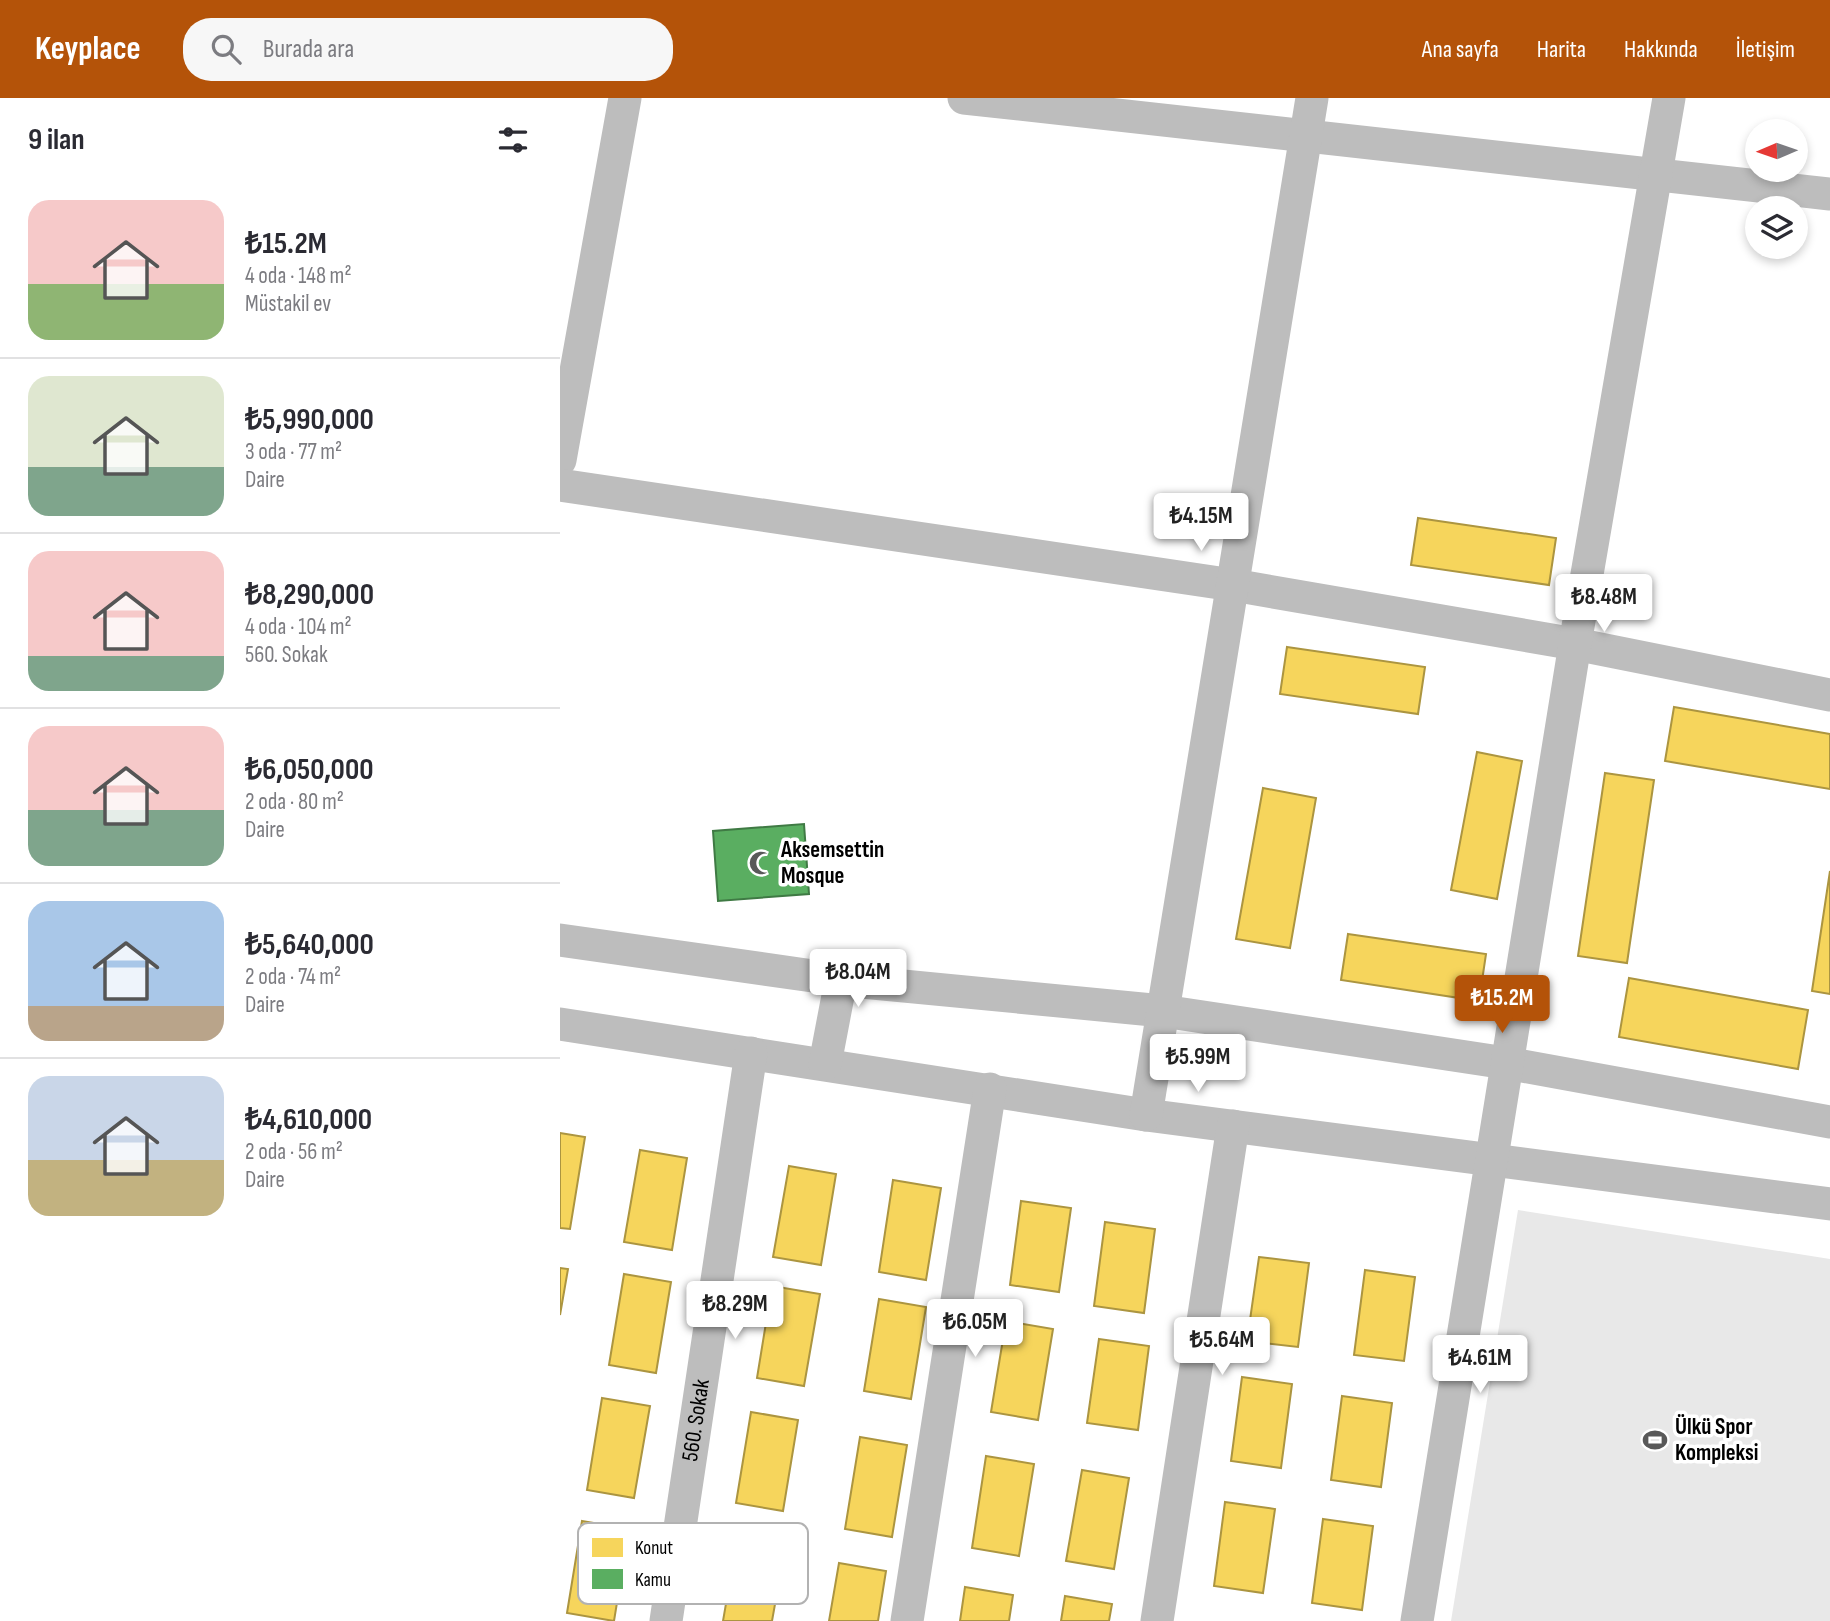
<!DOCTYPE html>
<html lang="tr">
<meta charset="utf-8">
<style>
body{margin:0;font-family:"Sofia Sans Condensed",sans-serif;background:#f7f7f7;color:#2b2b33;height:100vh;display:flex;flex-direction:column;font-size:26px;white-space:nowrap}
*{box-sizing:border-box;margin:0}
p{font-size:23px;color:#7c7c81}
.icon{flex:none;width:38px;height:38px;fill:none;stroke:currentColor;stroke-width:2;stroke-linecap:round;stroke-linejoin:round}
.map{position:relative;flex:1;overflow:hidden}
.panel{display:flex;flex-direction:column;background:#fff;width:560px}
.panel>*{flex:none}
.needle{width:46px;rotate:268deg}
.fabs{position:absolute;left:1185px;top:21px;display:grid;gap:14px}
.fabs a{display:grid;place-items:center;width:63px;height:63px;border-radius:50%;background:#fff;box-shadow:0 4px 10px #0003;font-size:35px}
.price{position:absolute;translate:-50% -60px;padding:0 16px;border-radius:7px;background:#fff;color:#222;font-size:23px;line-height:46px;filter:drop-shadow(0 2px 4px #0008)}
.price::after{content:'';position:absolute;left:50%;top:42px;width:21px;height:16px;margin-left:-10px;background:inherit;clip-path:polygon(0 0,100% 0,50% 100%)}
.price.on{background:#b45309;color:#fff}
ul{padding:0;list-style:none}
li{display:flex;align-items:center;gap:21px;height:175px;padding:0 28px}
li+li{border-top:2px solid #e1e1e2}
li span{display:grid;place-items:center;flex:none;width:196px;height:140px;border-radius:21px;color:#555}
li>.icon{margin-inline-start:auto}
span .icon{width:84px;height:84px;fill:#fffc;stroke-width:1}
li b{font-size:30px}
h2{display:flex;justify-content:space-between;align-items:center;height:84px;padding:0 28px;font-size:30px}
header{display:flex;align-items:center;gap:42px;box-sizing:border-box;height:98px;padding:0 35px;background:#b45309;color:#fff}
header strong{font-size:33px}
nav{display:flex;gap:38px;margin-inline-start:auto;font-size:24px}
.search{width:490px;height:63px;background:#f7f7f7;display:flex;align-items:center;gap:18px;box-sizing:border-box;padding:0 24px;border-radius:28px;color:#7c7c81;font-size:26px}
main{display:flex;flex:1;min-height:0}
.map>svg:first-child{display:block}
.green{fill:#e8e8e8}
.homes{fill:#f6d55c;stroke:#ac9540;stroke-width:2}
.public{fill:#5aae61;stroke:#3f7a44;stroke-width:2}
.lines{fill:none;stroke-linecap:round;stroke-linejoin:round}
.minor{stroke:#bdbdbd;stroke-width:33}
.labels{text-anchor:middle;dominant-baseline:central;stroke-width:7;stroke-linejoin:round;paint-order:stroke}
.poi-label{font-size:23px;font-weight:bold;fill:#000;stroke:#fff;text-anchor:start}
.street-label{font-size:23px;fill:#000;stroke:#fff}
.key{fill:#fff;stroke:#b2b2b2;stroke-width:2}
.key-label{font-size:19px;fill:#000}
</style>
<header>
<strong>Keyplace</strong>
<div class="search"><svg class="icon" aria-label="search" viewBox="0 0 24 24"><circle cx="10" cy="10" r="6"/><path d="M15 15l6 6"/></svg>Burada ara</div>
<nav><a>Ana sayfa</a><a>Harita</a><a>Hakkında</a><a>İletişim</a></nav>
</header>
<main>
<section class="panel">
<h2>9 ilan<svg class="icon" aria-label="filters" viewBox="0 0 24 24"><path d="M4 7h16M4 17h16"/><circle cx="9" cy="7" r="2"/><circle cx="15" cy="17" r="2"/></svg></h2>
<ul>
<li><span style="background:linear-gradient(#f6c9c9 60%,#8fb573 0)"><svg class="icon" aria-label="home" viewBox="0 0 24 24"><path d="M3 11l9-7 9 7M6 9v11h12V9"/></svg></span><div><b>₺15.2M</b><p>4 oda · 148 m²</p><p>Müstakil ev</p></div></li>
<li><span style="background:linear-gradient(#dfe7d0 65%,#7fa58c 0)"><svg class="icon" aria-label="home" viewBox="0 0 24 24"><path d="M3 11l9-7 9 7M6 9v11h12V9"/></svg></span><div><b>₺5,990,000</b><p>3 oda · 77 m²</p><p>Daire</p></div></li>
<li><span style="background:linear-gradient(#f6c9c9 75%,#7fa58c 0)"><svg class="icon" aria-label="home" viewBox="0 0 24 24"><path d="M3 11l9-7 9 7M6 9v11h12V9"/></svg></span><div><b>₺8,290,000</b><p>4 oda · 104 m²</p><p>560. Sokak</p></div></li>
<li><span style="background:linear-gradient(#f6c9c9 60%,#7fa58c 0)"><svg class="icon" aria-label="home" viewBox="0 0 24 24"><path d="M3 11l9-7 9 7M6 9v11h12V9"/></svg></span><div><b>₺6,050,000</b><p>2 oda · 80 m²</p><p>Daire</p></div></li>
<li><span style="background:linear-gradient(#a9c7e8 75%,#b9a48a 0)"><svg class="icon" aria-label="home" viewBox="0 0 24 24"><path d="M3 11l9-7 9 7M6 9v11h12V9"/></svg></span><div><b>₺5,640,000</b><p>2 oda · 74 m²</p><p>Daire</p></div></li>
<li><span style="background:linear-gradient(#c9d6e8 60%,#c2b280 0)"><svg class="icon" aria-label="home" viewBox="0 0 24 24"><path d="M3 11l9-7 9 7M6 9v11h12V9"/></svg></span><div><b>₺4,610,000</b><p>2 oda · 56 m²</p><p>Daire</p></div></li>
</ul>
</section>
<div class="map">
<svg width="1270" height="1523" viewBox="0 0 1270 1523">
<rect width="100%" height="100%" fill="#fff"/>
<path class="green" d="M958,1112L1270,1161V1523H891Z"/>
<path class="homes" d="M858,420L996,440L989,487L851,467Z
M727,549L865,569L858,616L720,596Z
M1114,609L1270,636V691L1105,663Z
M917,654L962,663L937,801L891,792Z
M1045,675L1094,682L1067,865L1018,858Z
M703,690L756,700L730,850L676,841Z
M1270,773V896L1252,893Z
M788,836L926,856L919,903L781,882Z
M1069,880L1248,912L1238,971L1059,939Z
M0,1035L25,1039L10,1131L0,1130Z
M80,1052L127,1060L112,1152L64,1144Z
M229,1068L276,1076L261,1167L213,1159Z
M333,1082L381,1090L366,1182L319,1174Z
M461,1103L511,1110L499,1194L450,1187Z
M545,1124L595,1131L584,1215L534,1208Z
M699,1159L749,1165L738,1249L687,1243Z
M0,1170L8,1171L0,1217Z
M805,1172L855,1179L844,1263L794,1257Z
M64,1176L111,1184L96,1275L49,1267Z
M212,1188L260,1196L244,1288L197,1280Z
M319,1201L366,1209L351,1301L304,1293Z
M446,1223L493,1231L478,1322L431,1314Z
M539,1241L589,1248L578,1332L527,1325Z
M682,1279L732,1286L721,1370L671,1363Z
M782,1298L832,1305L821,1389L771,1382Z
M42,1300L90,1308L74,1400L27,1392Z
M191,1314L238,1322L223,1413L176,1405Z
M300,1339L347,1347L332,1439L285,1431Z
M426,1358L474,1366L459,1458L412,1450Z
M522,1372L569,1380L554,1471L506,1463Z
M665,1404L715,1411L703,1495L654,1488Z
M763,1421L813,1428L802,1512L752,1505Z
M22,1423L69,1431L54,1523L7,1515Z
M176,1448L224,1456L212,1523H163Z
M279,1465L326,1473L318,1523H269Z
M405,1489L453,1497L449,1523H400Z
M505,1498L552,1506L549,1523H501Z"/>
<path class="public" d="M244,726L249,796L158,803L153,733Z"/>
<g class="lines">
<g class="minor">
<path d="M404,0L1270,96"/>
<path d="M0,362L65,0"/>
<path d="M0,387L673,487L1015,546L1270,597"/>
<path d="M0,842L281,882L603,913L946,965L1270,1024"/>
<path d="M0,926L586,1017L1270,1106"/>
<path d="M265,966L281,882"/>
<path d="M586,1017L752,0"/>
<path id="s1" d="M106,1523L191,955"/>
<path d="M347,1523L430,991"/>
<path d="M597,1523L673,1028"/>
<path d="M857,1523L1015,546L1109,0"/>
</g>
</g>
<defs>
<g id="mosque-bare" transform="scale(1.89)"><path d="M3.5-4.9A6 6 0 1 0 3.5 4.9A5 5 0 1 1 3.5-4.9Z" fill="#595959" stroke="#fff" stroke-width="2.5" paint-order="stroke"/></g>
<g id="stadium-bare" transform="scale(1.89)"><path d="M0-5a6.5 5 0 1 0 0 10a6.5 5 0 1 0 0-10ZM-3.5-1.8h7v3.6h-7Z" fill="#595959" stroke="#fff" stroke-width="2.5" paint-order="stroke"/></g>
</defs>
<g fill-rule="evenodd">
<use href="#mosque-bare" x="201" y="765"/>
<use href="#stadium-bare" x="1095" y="1342"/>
</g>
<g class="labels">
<g class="poi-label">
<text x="221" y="752">Aksemsettin<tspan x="221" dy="26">Mosque</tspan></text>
<text x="1115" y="1329">Ülkü Spor<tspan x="1115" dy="26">Kompleksi</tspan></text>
</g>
<g class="street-label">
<text stroke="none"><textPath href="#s1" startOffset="203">560. Sokak</textPath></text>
</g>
</g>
<rect x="18" y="1425" width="230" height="81" rx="10" class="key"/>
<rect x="32" y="1440" width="31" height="19" fill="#f6d55c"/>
<rect x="32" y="1471" width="31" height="20" fill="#5aae61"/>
<g class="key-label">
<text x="75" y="1456">Konut</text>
<text x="75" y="1488">Kamu</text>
</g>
</svg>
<div class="fabs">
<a><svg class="needle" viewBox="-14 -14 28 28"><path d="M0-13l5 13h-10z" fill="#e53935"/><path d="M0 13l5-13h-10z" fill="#7c7c81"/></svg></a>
<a><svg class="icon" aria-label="layers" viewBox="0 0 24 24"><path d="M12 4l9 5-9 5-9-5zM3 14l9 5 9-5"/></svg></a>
</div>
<b class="price" style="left:641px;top:455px">₺4.15M</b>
<b class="price" style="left:1044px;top:536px">₺8.48M</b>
<b class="price" style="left:298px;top:911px">₺8.04M</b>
<b class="price on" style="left:942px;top:937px">₺15.2M</b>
<b class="price" style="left:638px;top:996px">₺5.99M</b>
<b class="price" style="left:175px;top:1243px">₺8.29M</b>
<b class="price" style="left:415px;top:1261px">₺6.05M</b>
<b class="price" style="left:662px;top:1279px">₺5.64M</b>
<b class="price" style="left:920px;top:1297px">₺4.61M</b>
</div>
</main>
